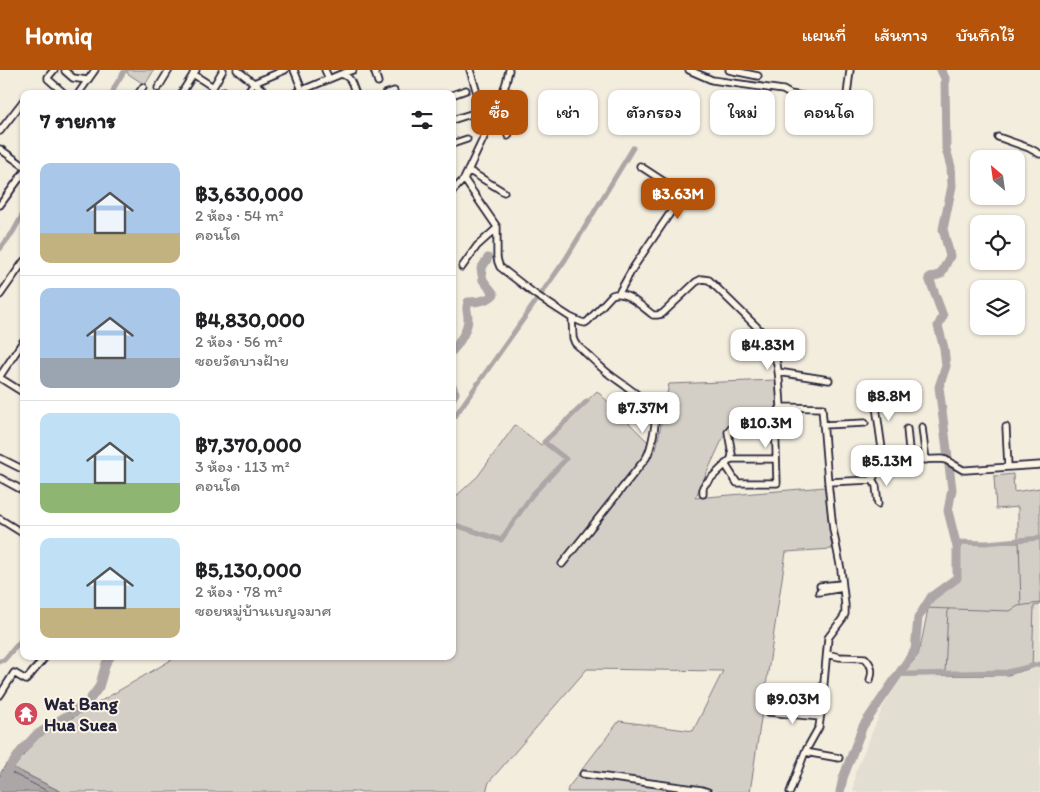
<!DOCTYPE html>
<html lang="th">
<meta charset="utf-8">
<style>
body{margin:0;font-family:Itim,"Playpen Sans Thai",sans-serif;background:#f6f6f6;color:#202124;height:100vh;display:flex;flex-direction:column;font-size:19px;white-space:nowrap}
*{box-sizing:border-box;margin:0}
p{font-size:16px;color:#757577}
.icon{flex:none;width:28px;height:28px;fill:none;stroke:currentColor;stroke-width:2;stroke-linecap:round;stroke-linejoin:round}
.map{position:relative;flex:1;overflow:hidden}
.side{position:absolute;left:20px;top:20px;width:436px;height:570px;display:flex;flex-direction:column;background:#fff;border-radius:10px;box-shadow:0 1px 4px #0004}
.side>*{flex:none}
.banner{position:absolute;left:471px;top:20px;width:475px;height:45px;display:flex;gap:10px}
.needle{width:32px;rotate:331deg}
.tools{position:absolute;left:970px;top:80px;display:grid;gap:10px}
.tools a{display:grid;place-items:center;width:55px;height:55px;border-radius:10px;background:#fff;box-shadow:0 1px 4px #0004;font-size:25px}
.price{position:absolute;translate:-50% -42px;padding:0 11px;border-radius:10px;background:#fff;color:#222;font-size:16px;line-height:32px;filter:drop-shadow(0 1px 2px #0008)}
.price::after{content:'';position:absolute;left:50%;top:30px;width:15px;height:11px;margin-left:-8px;background:inherit;clip-path:polygon(0 0,100% 0,50% 100%)}
.price.active{background:#b45309;color:#fff}
ul{padding:0;list-style:none}
li{display:flex;align-items:center;gap:15px;height:125px;padding:0 20px}
li+li{border-top:1px solid #e0e0e0}
li span{display:grid;place-items:center;flex:none;width:140px;height:100px;border-radius:10px;color:#555}
li>.icon{margin-inline-start:auto}
span .icon{width:60px;height:60px;fill:#fffc;stroke-width:1}
li b{font-size:21px}
h2{display:flex;justify-content:space-between;align-items:center;height:60px;padding:0 20px;font-size:21px}
.tag{padding:0 18px;border-radius:10px;background:#fff;box-shadow:0 1px 4px #0004;font-size:18px;line-height:45px}
.tag.active{background:#b45309;color:#fff}
header{display:flex;align-items:center;gap:30px;box-sizing:border-box;height:70px;padding:0 25px;background:#b45309;color:#fff}
header strong{font-size:24px}
nav{display:flex;gap:28px;margin-inline-start:auto;font-size:18px}
.map>svg:first-child{display:block}
.built{fill:#e3ded2}
.green{fill:#d4cfc6;stroke:#7b7880}
.water{fill:#aca7a6;stroke:#75727b}
.lines{fill:none;stroke-linecap:round;stroke-linejoin:round}
.shore{stroke:#595766;stroke-width:1}
.stream{stroke:#75727b;stroke-width:1}
.canal{stroke:#aca7a6;stroke-width:5}
.river{stroke:#aca7a6;stroke-width:9}
.minor-casing{stroke:#22223b;stroke-width:9}
.minor{stroke:#fcf5e5;stroke-width:5.5}
.labels{text-anchor:middle;dominant-baseline:central;stroke-width:4;stroke-linejoin:round;paint-order:stroke}
.poi-label{font-size:18px;font-weight:bold;fill:#22223b;stroke:#fcf5e5;text-anchor:start}
</style>
<header>
<strong>Homiq</strong>
<nav><a>แผนที่</a><a>เส้นทาง</a><a>บันทึกไว้</a></nav>
</header>
<div class="map">
<svg width="1040" height="722" viewBox="0 0 1040 722">
<rect width="100%" height="100%" fill="#f3edde"/>
<filter id="ink" filterUnits="userSpaceOnUse"><feTurbulence type="fractalNoise" baseFrequency=".02" numOctaves="2"/><feDisplacementMap in="SourceGraphic" scale="10" xChannelSelector="R" yChannelSelector="G"/><feConvolveMatrix kernelMatrix="1 2 1 2 8 2 1 2 1" color-interpolation-filters="sRGB"/></filter>
<g filter="url(#ink)">
<path class="built" d="M1040,535V722H853L855,703L882,639L901,606L1008,605L1034,536Z"/>
<path class="green" d="M127,0H154L145,15L127,3Z
M776,310L777,339L729,355L695,428L825,417L832,479L786,482L750,722H567L568,718L619,651L693,661L723,601L587,599L489,712L486,722H62L14,698L36,669L178,586H452L453,429L478,406L515,355L541,375L597,321L656,380L669,314Z
M1013,404L1014,422L1040,418V535L1034,536L1032,598L1008,605L901,606L918,585L921,574L929,534L937,525L953,516L959,510L961,473H1018V437L996,439L994,406Z"/>
<path class="water" d="M6,694L61,722H0V704Z"/>
<g class="lines">
<path class="shore" d="M0,706C5,706 6,702 10,702L49,722"/>
<path class="stream" d="M1019,470L1021,534
M924,538L1010,541L1018,536L1040,533
M945,603L948,539"/>
<path class="canal" d="M112,24L115,16L125,0
M0,179L13,162L24,142
M452,346H455L565,190L633,78
M452,454L501,470L532,425L566,389L544,372L587,331
M956,472L986,473L1040,468
M0,591L4,590L24,567
M899,603L907,604L1007,602L1040,594"/>
<path class="river" d="M452,281C460,273 468,259 468,248C468,241 465,240 468,232C477,232 488,231 494,224L483,210L481,199L488,188
M452,316L455,323L452,328
M0,717L10,697L21,681L36,665L88,632L99,617L106,593L111,586
M840,722L843,708L863,656L915,580L918,548L931,527L957,508V477L948,441L952,419L939,317L946,296L944,278L938,256L943,246L929,208L941,204L950,186L943,159L952,116L951,97L946,79L945,8L941,0"/>
<g class="minor-casing">
<path id="minor" d="M54,0L48,7V9L65,24
M237,0L268,24
M294,0L302,20
M325,0L329,9
M374,0L378,12
M470,0L488,59
M689,0L712,10L783,20L790,24L846,33L850,0
M729,0L758,6
M65,1L73,8L87,10
M193,4L213,17
M341,4L353,0
M158,18L169,0
M504,19L522,30
M224,21L227,24
M78,24L95,0
M138,24L143,17
M181,24L196,0
M209,24L223,0
M246,24L254,13L285,0
M293,24L341,4C352,6 352,16 356,24
M385,24L394,21
M452,25L466,20
M494,46L511,56V58L508,66
M452,50L474,43
M0,61L24,30
M998,67L1029,78L1040,84
M452,74L467,69
M0,79L24,96
M468,100L504,122
M464,109L497,157V187L498,192L500,197L536,225L570,247L581,252L585,253L588,251L612,225C616,224 616,223 620,224C630,225 645,239 653,245H657L662,244L696,212L702,209L709,210L764,264C780,285 779,311 781,337L822,338L828,412L833,459L841,500L845,535V544L843,548L828,568L822,635L819,657L805,682L790,722
M452,122L464,109L494,46L506,13L509,0
M0,135L24,102
M462,197L477,176L497,158
M619,223L633,198L683,124L640,96
M0,225L24,191
M778,302L829,310
M0,306L24,270
M0,308L24,323
M873,315L884,393
M823,355L865,353
M922,357L926,390
M1006,357L1008,397
M907,359L910,390
M0,388L24,400
M731,389H776
M725,394L737,413H777L775,344
M0,408L24,421
M872,409L876,416L878,434
M828,412L871,410L874,407C874,402 873,397 877,394L910,390L941,389L946,390L963,400H966L1040,395
M703,424V417L706,413L731,389L732,384L728,362C738,348 759,352 772,345C776,344 779,340 781,337
M0,449L24,464
M562,494L646,388C651,380 658,349 654,340C650,332 618,311 609,304C597,294 586,283 575,273L573,268L572,248
M820,516L842,514
M819,522L843,518
M827,584L839,587L865,588C872,595 873,601 870,610
M0,625L14,603L26,610L46,586
M768,642L820,647
M805,682L839,688
M583,704L702,720L708,722"/>
</g>
<use href="#minor" class="minor"/>
</g>
</g>
<defs>
<g id="temple-disc" transform="scale(1.25)"><circle r="9.5" fill="#d1495b" stroke="#fcf5e5"/><path d="M0-6L5-2H3V0L6.5 2.5H4V6H1.5V3h-3V6H-4V2.5H-6.5L-3 0V-2H-5Z" fill="#fff"/></g>
</defs>
<g fill-rule="evenodd">
<use href="#temple-disc" x="26" y="644"/>
</g>
<g class="labels">
<g class="poi-label">
<text x="44" y="634">Wat Bang<tspan x="44" dy="21">Hua Suea</tspan></text>
</g>
</g>
</svg>
<div class="tools">
<a><svg class="needle" viewBox="-14 -14 28 28"><path d="M0-13l5 13h-10z" fill="#e53935"/><path d="M0 13l5-13h-10z" fill="#757577"/></svg></a>
<a><svg class="icon" aria-label="locate" viewBox="0 0 24 24"><circle cx="12" cy="12" r="6"/><path d="M12 2v4M12 18v4M2 12h4M18 12h4"/></svg></a>
<a><svg class="icon" aria-label="layers" viewBox="0 0 24 24"><path d="M12 4l9 5-9 5-9-5zM3 14l9 5 9-5"/></svg></a>
</div>
<b class="price active" style="left:678px;top:150px">฿3.63M</b>
<b class="price" style="left:768px;top:301px">฿4.83M</b>
<b class="price" style="left:889px;top:352px">฿8.8M</b>
<b class="price" style="left:643px;top:364px">฿7.37M</b>
<b class="price" style="left:766px;top:379px">฿10.3M</b>
<b class="price" style="left:887px;top:417px">฿5.13M</b>
<b class="price" style="left:793px;top:655px">฿9.03M</b>
<div class="banner">
<a class="tag active">ซื้อ</a>
<a class="tag">เช่า</a>
<a class="tag">ตัวกรอง</a>
<a class="tag">ใหม่</a>
<a class="tag">คอนโด</a>
</div>
<section class="side">
<h2>7 รายการ<svg class="icon" aria-label="filters" viewBox="0 0 24 24"><path d="M4 7h16M4 17h16"/><circle cx="9" cy="7" r="2"/><circle cx="15" cy="17" r="2"/></svg></h2>
<ul>
<li><span style="background:linear-gradient(#a9c7e8 70%,#c2b280 0)"><svg class="icon" aria-label="home" viewBox="0 0 24 24"><path d="M3 11l9-7 9 7M6 9v11h12V9"/></svg></span><div><b>฿3,630,000</b><p>2 ห้อง · 54 m²</p><p>คอนโด</p></div></li>
<li><span style="background:linear-gradient(#a9c7e8 70%,#9aa5b1 0)"><svg class="icon" aria-label="home" viewBox="0 0 24 24"><path d="M3 11l9-7 9 7M6 9v11h12V9"/></svg></span><div><b>฿4,830,000</b><p>2 ห้อง · 56 m²</p><p>ซอยวัดบางฝ้าย</p></div></li>
<li><span style="background:linear-gradient(#bfe0f5 70%,#8fb573 0)"><svg class="icon" aria-label="home" viewBox="0 0 24 24"><path d="M3 11l9-7 9 7M6 9v11h12V9"/></svg></span><div><b>฿7,370,000</b><p>3 ห้อง · 113 m²</p><p>คอนโด</p></div></li>
<li><span style="background:linear-gradient(#bfe0f5 70%,#c2b280 0)"><svg class="icon" aria-label="home" viewBox="0 0 24 24"><path d="M3 11l9-7 9 7M6 9v11h12V9"/></svg></span><div><b>฿5,130,000</b><p>2 ห้อง · 78 m²</p><p>ซอยหมู่บ้านเบญจมาศ</p></div></li>
</ul>
</section>
</div>
